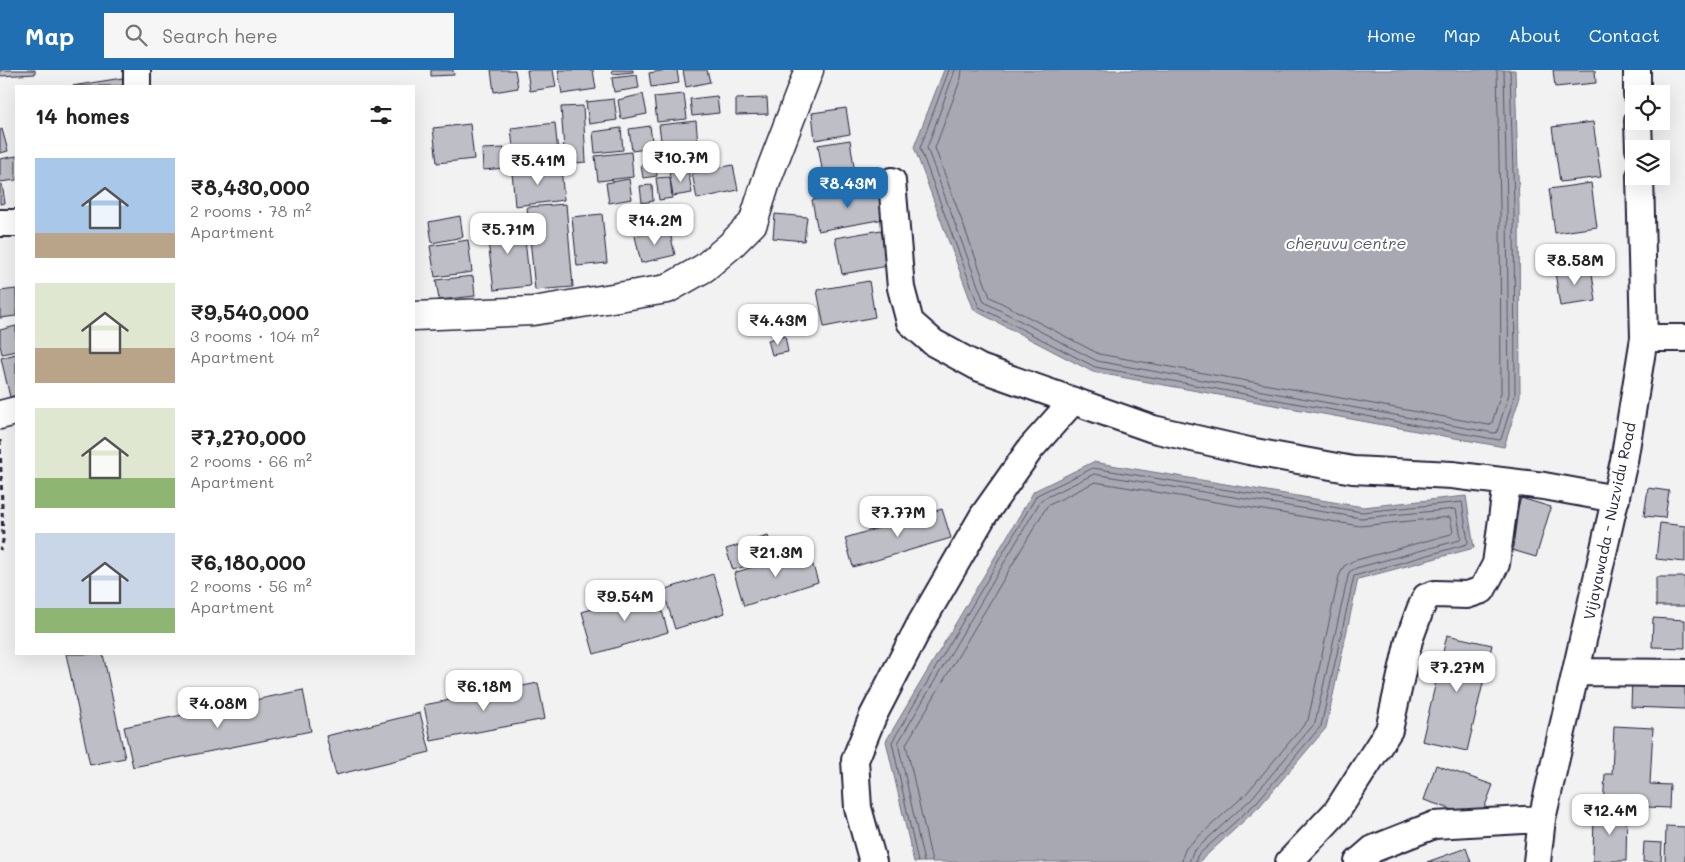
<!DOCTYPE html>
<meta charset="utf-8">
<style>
body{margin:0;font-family:Mali,sans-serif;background:#f6f6f6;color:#222;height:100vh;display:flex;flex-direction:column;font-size:19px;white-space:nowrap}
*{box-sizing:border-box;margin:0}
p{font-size:16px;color:#767676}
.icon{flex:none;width:28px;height:28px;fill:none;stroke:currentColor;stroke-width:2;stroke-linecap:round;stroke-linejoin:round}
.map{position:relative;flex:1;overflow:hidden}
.sheet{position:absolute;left:15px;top:15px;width:400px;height:570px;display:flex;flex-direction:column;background:#fff;border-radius:0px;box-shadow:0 5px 20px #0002}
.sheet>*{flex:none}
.buttons{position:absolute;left:1625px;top:15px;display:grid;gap:10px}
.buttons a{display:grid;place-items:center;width:45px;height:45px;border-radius:0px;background:#fff;box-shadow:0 5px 20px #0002;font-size:25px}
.price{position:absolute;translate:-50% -42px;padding:0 11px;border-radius:10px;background:#fff;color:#222;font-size:16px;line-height:32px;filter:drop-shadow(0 1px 2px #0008)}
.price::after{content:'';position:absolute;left:50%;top:30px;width:15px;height:11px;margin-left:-8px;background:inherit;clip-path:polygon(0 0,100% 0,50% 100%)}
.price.active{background:#1f6fb2;color:#fff}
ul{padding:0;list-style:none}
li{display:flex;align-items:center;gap:15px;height:125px;padding:0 20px}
li span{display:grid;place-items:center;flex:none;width:140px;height:100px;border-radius:0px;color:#555}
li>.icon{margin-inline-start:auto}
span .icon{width:60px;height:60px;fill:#fffc;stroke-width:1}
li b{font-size:21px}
h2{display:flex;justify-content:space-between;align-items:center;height:60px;padding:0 20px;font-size:21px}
header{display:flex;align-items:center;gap:30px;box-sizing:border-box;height:70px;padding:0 25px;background:#1f6fb2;color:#fff}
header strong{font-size:24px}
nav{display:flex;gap:28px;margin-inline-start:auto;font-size:18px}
.search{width:350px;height:45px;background:#f6f6f6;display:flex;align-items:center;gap:12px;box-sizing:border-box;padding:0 18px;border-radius:0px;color:#767676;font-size:19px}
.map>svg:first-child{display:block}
.water{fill:#a8a8b2;stroke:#727282}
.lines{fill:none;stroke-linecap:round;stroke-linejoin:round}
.shore{stroke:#58586b;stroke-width:1}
.building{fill:#bebec6;stroke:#22223b}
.minor-casing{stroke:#22223b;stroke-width:30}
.major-casing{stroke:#22223b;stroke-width:31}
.path{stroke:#22223b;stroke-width:3;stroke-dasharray:5 4;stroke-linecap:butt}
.minor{stroke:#fff;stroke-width:26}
.major{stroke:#fff;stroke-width:28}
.labels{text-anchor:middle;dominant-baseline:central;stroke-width:4.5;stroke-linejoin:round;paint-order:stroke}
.street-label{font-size:15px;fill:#22223b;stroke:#fff}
.water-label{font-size:16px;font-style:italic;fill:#58586b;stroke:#fff}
</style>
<header>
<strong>Map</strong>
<div class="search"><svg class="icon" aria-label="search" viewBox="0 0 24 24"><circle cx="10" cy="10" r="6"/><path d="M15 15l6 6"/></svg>Search here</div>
<nav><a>Home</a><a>Map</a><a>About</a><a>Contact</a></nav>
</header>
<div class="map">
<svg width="1685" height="792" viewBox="0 0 1685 792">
<rect width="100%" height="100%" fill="#f2f2f3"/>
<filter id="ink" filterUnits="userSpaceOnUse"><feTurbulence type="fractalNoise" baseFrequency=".02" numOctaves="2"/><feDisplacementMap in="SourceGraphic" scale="10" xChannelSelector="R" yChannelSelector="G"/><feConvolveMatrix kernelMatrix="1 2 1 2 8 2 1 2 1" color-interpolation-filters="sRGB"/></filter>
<g filter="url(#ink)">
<path class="water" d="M944,0H1515L1519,136L1520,326L1504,377L1093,302L974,240L914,77Z
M1093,392L1363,437L1466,426L1474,478L1358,509L1326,658L1259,737L1199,792H914L886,671L1034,421Z"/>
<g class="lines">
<path class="shore" d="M949,0L920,78L979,237L1095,297L1499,370L1501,369L1515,325L1514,136L1510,0
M955,0L927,78L984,232L1097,291L1494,363L1497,362L1509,324L1507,136L1504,0
M962,0L961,8L935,78L990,227L1099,284L1489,355L1492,353L1501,323L1500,136L1497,0
M918,792L892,672L1037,425L1093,398L1362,442L1462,432L1468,472L1467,474L1354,506L1321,656L1256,733L1197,786L1196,792
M924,792L898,673L1041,430L1094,404L1361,448L1456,439L1461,467L1460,470L1356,498L1349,502L1315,653L1251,729L1193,782L1189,792
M932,792L906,674L1047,436L1095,412L1360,456L1450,447L1453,462L1451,464L1353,491L1344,496L1339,506L1308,650L1246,724L1186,778L1183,785L1182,792"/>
</g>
<path class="building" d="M0,0H35V4L0,6Z
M431,0H453L454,5L431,6Z
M491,0H515L518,18L494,22Z
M527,0H553L556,17L530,21Z
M558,0H593L596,19L562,24Z
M612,0H633V2L613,4Z
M667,0H677L679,13L651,17L649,3Z
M683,0H707L710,12L686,17Z
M1553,0H1595L1596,13L1555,17Z
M637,5L639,18L614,22L612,8Z
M122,8L124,16H72Z
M643,24L647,44L621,49L618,30Z
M684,24L687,49L657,52L654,27Z
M717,26L719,43L692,46L690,29Z
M767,28L768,44L736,45V29Z
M614,29L617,50L589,54L586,32Z
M583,36L586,92L565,94L561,37Z
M846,38L850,64L815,70L812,43Z
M696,51L698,74L662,78L659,55Z
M1593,52L1601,107L1560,112L1552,57Z
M555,53L559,93L515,97L511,58Z
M470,54L474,89L437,93L433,58Z
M650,56L653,78L632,81L629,59Z
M621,58L623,80L595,83L593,62Z
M2,59L8,81L0,83V60Z
M850,70L857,117L826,123L818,75Z
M504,78L505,98L483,100L482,79Z
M631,82L633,107L598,111L595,86Z
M16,86V110L0,112V89Z
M655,93L657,106L643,108L641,95Z
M733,95L738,120L697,129L692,103Z
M561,97L564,130L515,136L512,102Z
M688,99L692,123L673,126L669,102Z
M670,107L672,128L659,130L656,108Z
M629,109L632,129L609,133L606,113Z
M1591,113L1597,157L1555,163L1549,119Z
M2,114L5,133L0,134V115Z
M652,115L653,131L642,133L640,116Z
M879,117L884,149L818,161L812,130Z
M566,134L573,217L535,220L527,137Z
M657,135L661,153L633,159L629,141Z
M602,144L607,193L577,196L572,147Z
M775,144L807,147L804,171L773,168Z
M460,146L463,167L432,173L429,152Z
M523,151L530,216L494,220L486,155Z
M669,158L675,185L641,193L635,166Z
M881,160L888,196L842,204L835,168Z
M468,170L472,202L435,207L430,176Z
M1591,197L1596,231L1560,236L1555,202Z
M473,206L475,226L439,230L436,210Z
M869,211L875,247L824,257L817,220Z
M16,219V246L0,248V221Z
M16,256V281L2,284L0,275V260Z
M785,266L788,282L772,285L768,270Z
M16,284V325L10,327L1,288Z
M1648,418L1669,421L1665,448L1644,446Z
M1521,428L1551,437L1536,487L1505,478Z
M942,439L951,468L853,497L845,468Z
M1660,453L1685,456V492L1656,489Z
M768,466L775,487L733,500L726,479Z
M808,479L818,512L744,536L734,503Z
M713,504L725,543L675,559L663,520Z
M1656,507H1685V536H1656Z
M656,520L668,562L594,584L582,542Z
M1653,548L1685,550V578L1652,577Z
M1447,565L1492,575L1467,681L1422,671Z
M66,584H103L125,688L90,695Z
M1632,609L1685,611V639L1631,637Z
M538,613L545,649L431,671L424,635Z
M303,620L311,661L133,697L124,657Z
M420,643L430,682L336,705L326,666Z
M1614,656L1653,658L1650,714L1670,715L1669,738L1603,735L1605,704H1612Z
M1436,695L1493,715L1480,749L1424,730Z
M1594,740H1627L1626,791H1593Z
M1666,756L1685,757V792H1665Z
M1644,772L1662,773L1661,792H1643Z
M1466,778L1471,792H1427Z"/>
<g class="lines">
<g class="minor-casing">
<path id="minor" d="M137,0V16
M1637,0V24
M1638,51L1639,79
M892,111L901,218L910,252L934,273L980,298L1153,359L1249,381L1353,400L1452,405L1544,416L1616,429
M0,153H16
M1644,268H1685
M1577,602L1685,603
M873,792L858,738L855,690L873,646L921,553L983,446L1031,378L1072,332
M1289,792L1337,741L1389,660L1409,570L1420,540L1426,527L1435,524L1467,525L1482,520L1496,494L1507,412
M1358,792L1373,779L1434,755L1542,749
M1537,792L1542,749L1624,391L1644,268L1640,106"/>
</g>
<g class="major-casing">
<path id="major" d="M414,246L533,241L667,219L704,198L730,176L753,153L766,112L809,0
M0,345L16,341"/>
</g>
<path class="path" d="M0,370L3,471L0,480"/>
<use href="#minor" class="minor"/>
<use href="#major" class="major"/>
</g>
</g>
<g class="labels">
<g class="street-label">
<text transform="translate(1609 451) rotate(-78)">Vijayawada - Nuzvidu Road</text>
</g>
<g class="water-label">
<text x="1346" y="172">cheruvu centre</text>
</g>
</g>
</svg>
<div class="buttons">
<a><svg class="icon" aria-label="locate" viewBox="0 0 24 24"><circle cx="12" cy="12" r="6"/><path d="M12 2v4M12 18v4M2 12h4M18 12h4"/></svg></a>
<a><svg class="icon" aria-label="layers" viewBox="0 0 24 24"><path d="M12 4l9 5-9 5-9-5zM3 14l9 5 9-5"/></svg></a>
</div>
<b class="price" style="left:681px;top:113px">₹10.7M</b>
<b class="price" style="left:538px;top:116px">₹5.41M</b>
<b class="price active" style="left:848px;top:139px">₹8.43M</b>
<b class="price" style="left:655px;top:176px">₹14.2M</b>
<b class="price" style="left:508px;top:185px">₹5.71M</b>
<b class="price" style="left:1575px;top:216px">₹8.58M</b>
<b class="price" style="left:778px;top:276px">₹4.43M</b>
<b class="price" style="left:898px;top:468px">₹7.77M</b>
<b class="price" style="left:776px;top:508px">₹21.3M</b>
<b class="price" style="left:625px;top:552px">₹9.54M</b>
<b class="price" style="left:1457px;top:623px">₹7.27M</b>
<b class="price" style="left:484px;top:642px">₹6.18M</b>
<b class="price" style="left:218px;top:659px">₹4.08M</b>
<b class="price" style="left:1610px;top:766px">₹12.4M</b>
<section class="sheet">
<h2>14 homes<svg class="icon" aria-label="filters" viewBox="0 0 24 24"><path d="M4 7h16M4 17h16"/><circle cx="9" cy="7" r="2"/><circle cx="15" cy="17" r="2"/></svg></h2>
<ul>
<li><span style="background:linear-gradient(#a9c7e8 75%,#b9a48a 0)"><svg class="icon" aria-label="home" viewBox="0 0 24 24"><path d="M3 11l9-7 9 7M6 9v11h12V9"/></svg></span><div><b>₹8,430,000</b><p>2 rooms · 78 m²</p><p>Apartment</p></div></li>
<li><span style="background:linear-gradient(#dfe7d0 65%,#b9a48a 0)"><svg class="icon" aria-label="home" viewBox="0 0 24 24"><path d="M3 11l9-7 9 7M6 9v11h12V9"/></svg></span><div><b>₹9,540,000</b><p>3 rooms · 104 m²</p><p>Apartment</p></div></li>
<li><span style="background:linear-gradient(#dfe7d0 70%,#8fb573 0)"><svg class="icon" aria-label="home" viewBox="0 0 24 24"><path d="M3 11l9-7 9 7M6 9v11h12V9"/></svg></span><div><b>₹7,270,000</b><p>2 rooms · 66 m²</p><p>Apartment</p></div></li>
<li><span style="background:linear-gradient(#c9d6e8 75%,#8fb573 0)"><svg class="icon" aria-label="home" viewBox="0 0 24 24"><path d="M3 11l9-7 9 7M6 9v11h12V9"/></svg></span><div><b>₹6,180,000</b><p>2 rooms · 56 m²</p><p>Apartment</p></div></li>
</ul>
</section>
</div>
